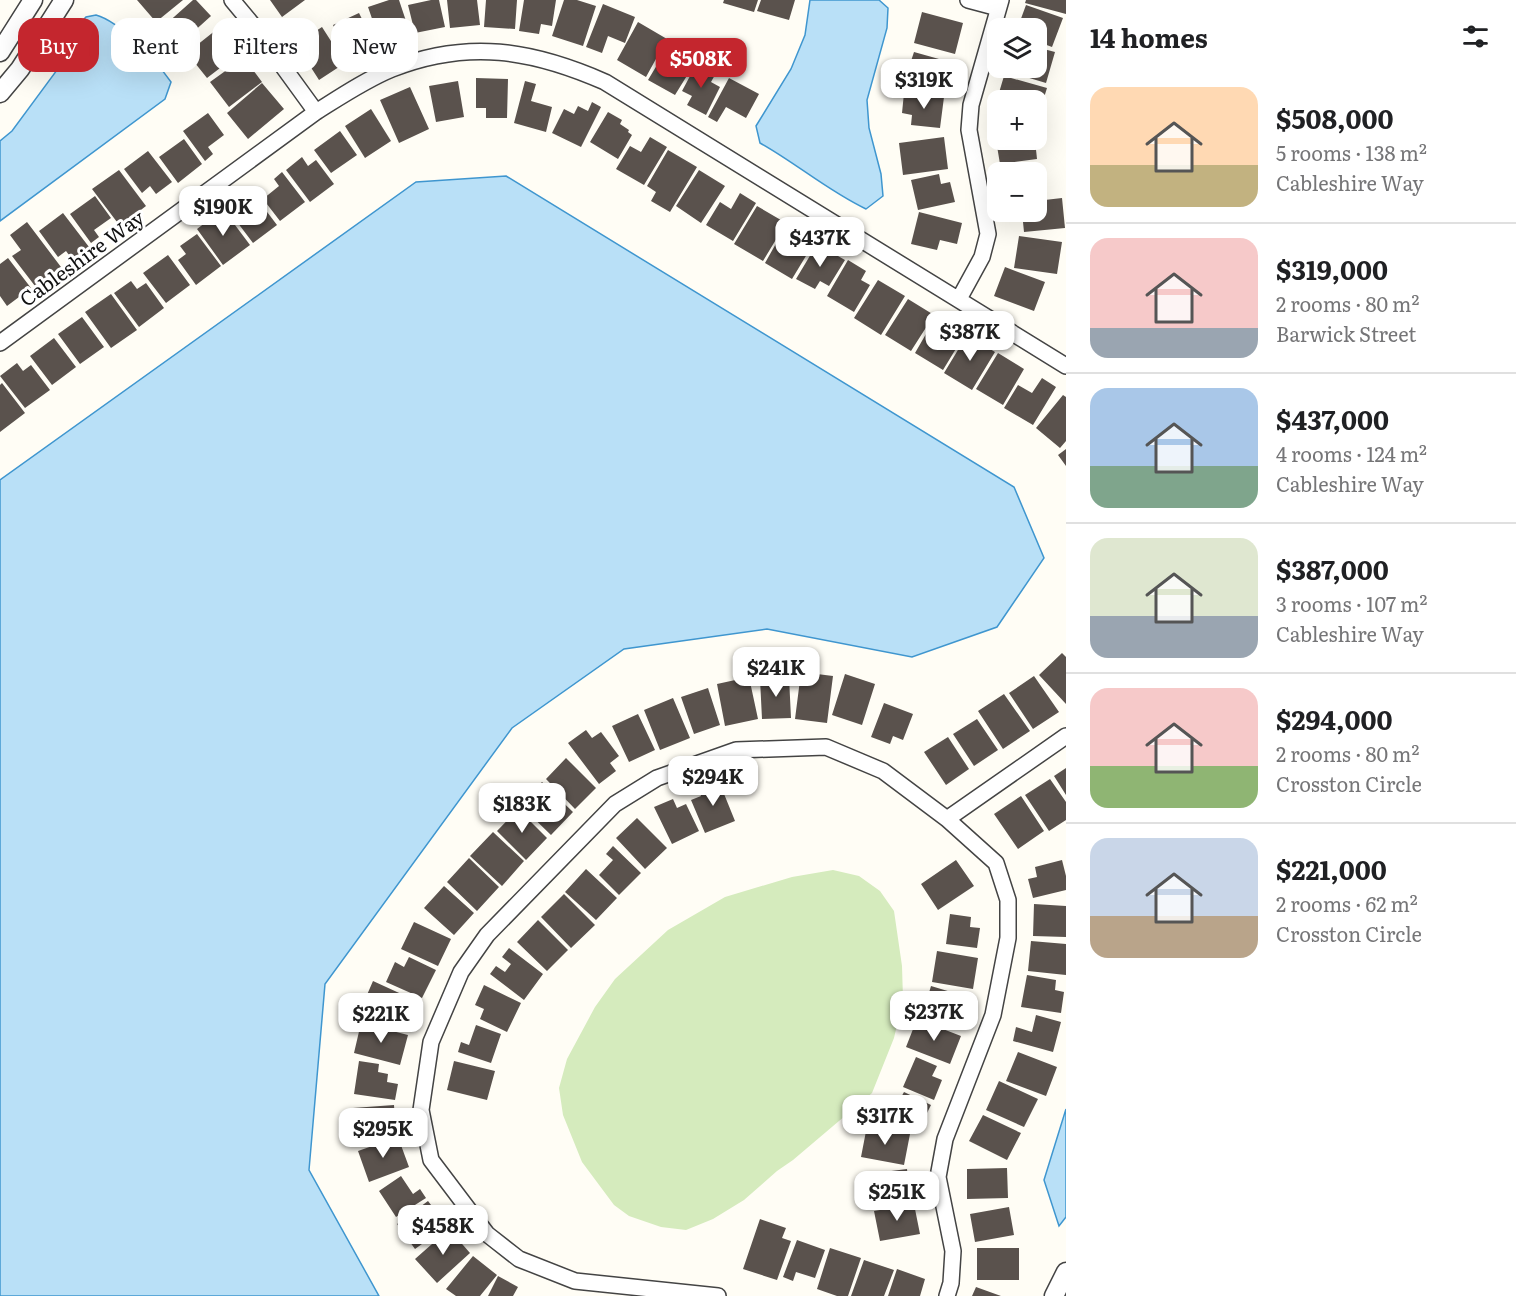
<!DOCTYPE html>
<meta charset="utf-8">
<style>
body{margin:0;font-family:Literata,serif;background:#f6f6f6;color:#202124;height:100vh;display:flex;flex-direction:column;font-size:22px;white-space:nowrap}
*{box-sizing:border-box;margin:0}
p{font-size:20px;color:#757577}
.icon{flex:none;width:33px;height:33px;fill:none;stroke:currentColor;stroke-width:2;stroke-linecap:round;stroke-linejoin:round}
.map{position:relative;flex:1;overflow:hidden}
.drawer{display:flex;flex-direction:column;background:#fff;width:450px}
.drawer>*{flex:none}
.top-card{position:absolute;left:18px;top:18px;width:570px;height:54px;display:flex;gap:12px}
.fabs{position:absolute;left:987px;top:18px;display:grid;gap:12px}
.fabs a{display:grid;place-items:center;width:60px;height:60px;border-radius:12px;background:#fff;box-shadow:0 6px 24px #0002;font-size:30px}
.price{position:absolute;translate:-50% -51px;padding:0 14px;border-radius:12px;background:#fff;color:#222;font-size:20px;line-height:39px;filter:drop-shadow(0 2px 3px #0008)}
.price::after{content:'';position:absolute;left:50%;top:36px;width:18px;height:14px;margin-left:-9px;background:inherit;clip-path:polygon(0 0,100% 0,50% 100%)}
.price.selected{background:#c4262e;color:#fff}
ul{padding:0;list-style:none}
li{display:flex;align-items:center;gap:18px;height:150px;padding:0 24px}
li+li{border-top:2px solid #e0e0e0}
li span{display:grid;place-items:center;flex:none;width:168px;height:120px;border-radius:18px;color:#555}
li>.icon{margin-inline-start:auto}
span .icon{width:72px;height:72px;fill:#fffc;stroke-width:1}
li b{font-size:26px}
h2{display:flex;justify-content:space-between;align-items:center;height:72px;padding:0 24px;font-size:26px}
.chip{padding:0 21px;border-radius:18px;background:#fff;box-shadow:0 6px 24px #0002;font-size:21px;line-height:54px}
.chip.selected{background:#c4262e;color:#fff}
main{display:flex;flex:1;min-height:0}
.map>svg:first-child{display:block}
.green{fill:#d5ebbd}
.water{fill:#b9e0f7;stroke:#3f96cf;stroke-width:1.5}
.building{fill:#5a524d}
.lines{fill:none;stroke-linecap:round;stroke-linejoin:round}
.minor-casing{stroke:#444;stroke-width:18}
.tertiary-casing{stroke:#444;stroke-width:21}
.minor{stroke:#fff;stroke-width:15}
.tertiary{stroke:#fff;stroke-width:18}
.labels{text-anchor:middle;dominant-baseline:central;stroke-width:6;stroke-linejoin:round;paint-order:stroke}
.street-label{font-size:20px;fill:#111;stroke:#fff}
</style>
<main>
<div class="map">
<svg width="1066" height="1296" viewBox="0 0 1066 1296">
<rect width="100%" height="100%" fill="#fffdf5"/>
<path class="green" d="M833,870L859,876L880,891L894,911L902,966L903,999L894,1038L872,1093L793,1160L777,1171L744,1200L713,1219L686,1230L661,1227L629,1216L614,1205L582,1162L563,1115L559,1088L567,1059L595,1007L615,979L668,930L725,897L792,877Z"/>
<path class="water" d="M810,0H879L888,8L887,28L867,100L869,128L881,174L883,196L866,209C828,191 796,163 760,143L756,126L791,69L805,35Z
M96,15C121,22 156,61 171,82L165,99L0,221V141L12,131L60,66L74,30L86,17Z
M506,176L1014,487L1044,558L997,627L912,657L767,629L624,649L512,728L325,984L309,1170L379,1296H0V480L416,182Z
M1066,1109V1217L1059,1226L1044,1180Z"/>
<path class="building" d="M137,0H183L156,22Z
M193,0H196L211,16L181,43L165,25Z
M270,0H305L282,17Z
M389,0H399L411,36L391,42L388,33L378,36L368,7Z
M431,0H439L445,27L415,33L408,5Z
M447,0H477L480,25L450,28Z
M486,0H517L515,29L484,27Z
M524,0H556L552,26L541,24L539,34L519,31Z
M564,0H577L596,6L583,46L552,36Z
M724,0H758L754,12L723,3Z
M761,0H795L789,20L757,11Z
M1026,0H1066V14L1025,3Z
M603,4L635,17L625,43L608,36L602,53L586,47Z
M1026,5L1063,18L1052,47L1036,41V28H1028L1019,24Z
M922,12L963,23L955,54L914,43Z
M359,13L376,47L350,59L333,25Z
M638,22L667,39L646,77L617,60Z
M221,26L241,52L207,78L187,53Z
M322,27L345,63L319,80L296,44Z
M669,45L696,61L675,95L648,80Z
M1036,47L1055,52L1046,83L1006,71L1007,68H1036Z
M914,52L939,59L936,69L953,75L947,94L904,82Z
M697,63L716,73L711,82L720,87L706,115L687,105L692,96L682,91Z
M235,64L241,72L250,66L262,82L229,107L210,82Z
M1004,76L1047,88L1037,120L1036,100H1006V99L998,96Z
M476,78L508,79L507,118H486V108H476Z
M729,78L759,94L746,118L726,107L717,122L708,117Z
M458,81L464,117L436,122L429,86Z
M525,81L536,84L531,101L552,107L546,132L514,123Z
M262,83L284,109L248,139L227,113Z
M410,87L429,129L399,143L380,100Z
M904,93L944,97L940,128L911,125L912,115L902,113Z
M592,102L601,107L581,147L552,133L564,109L574,114L578,106L588,111Z
M371,109L391,141L365,158L345,126Z
M608,112L622,120L620,124L629,130L628,132L632,135L618,159L590,142Z
M208,113L224,135L208,147L213,154L205,161L183,131Z
M340,131L357,155L331,173L314,150Z
M650,137L667,147L644,185L616,169L630,146L641,152Z
M944,137L948,169L903,175L899,143Z
M184,139L202,164L178,183L159,157Z
M996,140H1035L1037,159L1000,164Z
M668,150L697,167L670,212L651,201L656,192L647,186Z
M148,151L172,182L156,194L150,186L142,193L124,169Z
M302,157L308,166L316,160L334,184L310,202L286,170Z
M1039,164L1046,194L1036,196V172H1003Z
M119,170L146,206L120,226L92,189Z
M699,170L725,186L701,223L676,206Z
M282,172L305,202L280,221L263,199L279,186L274,179Z
M939,174L941,184L950,182L955,202L918,210L911,180Z
M740,193L756,203L733,241L706,225L720,202L731,209Z
M95,196L111,218L94,230L99,237L91,243L70,214Z
M244,198L250,206L258,200L277,225L253,243L228,210Z
M1062,198L1065,228L1024,232L1022,212H1036V201Z
M757,206L786,223L763,261L734,244Z
M223,209L250,245L223,265L197,229Z
M919,212L962,223L957,244L940,240L937,250L911,244Z
M63,213L89,247L72,259L66,251L58,257L39,231Z
M27,222L61,267L35,286L12,256L21,250L10,235Z
M797,230L815,241L792,279L765,263L778,240L788,245Z
M197,234L221,266L196,285L178,260L186,254L180,246Z
M1019,236L1062,242L1057,274L1014,268Z
M817,244L845,260L829,286L820,281L815,289L796,279Z
M168,255L190,285L166,303L143,273Z
M8,258L31,288L7,306L0,296V264Z
M848,260L866,271L861,280L870,285L854,312L827,296Z
M1005,267L1045,282L1034,311L994,296Z
M878,280L905,296L881,335L854,318Z
M131,281L137,289L146,283L164,308L139,327L114,293Z
M111,294L137,330L111,348L85,312Z
M908,299L934,315L911,351L885,335Z
M937,315L956,326L947,341L957,347L943,370L915,353Z
M82,317L104,347L80,364L58,334Z
M967,335L995,352L972,390L944,373Z
M54,338L76,367L52,385L30,356Z
M998,353L1024,369L1003,405L976,389Z
M17,363L23,371L31,365L50,390L25,408L0,376Z
M1042,378L1056,387L1033,425L1004,408L1018,385L1032,393Z
M2,383L25,413L0,432V385Z
M1063,395L1066,397V441L1060,448L1036,428Z
M1066,449V466L1058,455Z
M1062,653L1066,657V704L1039,675Z
M801,672L833,676L827,723L795,719Z
M845,674L875,684L862,725L832,715Z
M1034,676L1059,712L1033,729L1009,693Z
M749,677L758,719L725,726L717,684Z
M789,677L791,718L762,719L760,679Z
M708,688L720,725L694,734L681,697Z
M1004,694L1030,731L1003,749L978,711Z
M673,698L690,738L660,750L644,710Z
M884,703L913,714L903,740L893,736L890,744L871,737Z
M638,714L655,750L629,762L612,726Z
M977,719L998,750L974,766L953,734Z
M586,730L592,738L601,732L619,756L610,763L616,771L599,784L568,743Z
M948,737L969,769L946,785L924,752Z
M566,758L596,788L575,809L546,779Z
M1066,768V795L1054,776Z
M718,779L735,821L705,833L691,800L701,796L698,788Z
M1050,779L1066,802V820L1049,831L1025,795Z
M542,782L573,812L551,835L520,805Z
M1021,796L1044,831L1018,849L994,814Z
M673,799L677,808L686,804L699,831L672,844L654,807Z
M518,809L547,838L526,860L497,831Z
M637,818L667,848L645,869L616,838Z
M493,832L524,861L502,886L470,856Z
M613,846L641,873L619,895L599,875L613,860L606,854Z
M469,858L499,887L477,911L447,882Z
M956,860L974,886L938,910L921,884Z
M1062,860L1066,876V890L1033,898L1028,879L1037,877L1035,867Z
M586,869L617,898L596,920L565,892Z
M444,886L474,913L454,935L424,908Z
M564,894L595,925L571,948L541,917Z
M1034,904L1066,906V937L1033,936Z
M950,914L971,917L970,927L980,928L977,948L946,944Z
M538,920L568,950L547,971L517,942Z
M414,922L451,939L438,966L401,949Z
M1031,941L1066,944V975L1028,971Z
M509,948L543,974L524,1000L490,974L496,966L505,972L511,964L502,957Z
M937,951L978,958L973,989L932,982Z
M409,957L436,970L422,998L386,982L395,962L404,967Z
M1027,975L1056,980L1055,990L1064,992L1061,1013L1021,1007Z
M373,981L421,1003L408,1032L360,1011Z
M484,985L521,1003L507,1032L480,1019L484,1009L475,1005Z
M931,986L971,998L962,1028L922,1016Z
M1036,1015L1061,1022L1053,1052L1013,1041L1016,1027L1032,1032Z
M917,1019L961,1036L950,1064L906,1047Z
M361,1023L408,1035L400,1065L354,1053Z
M476,1025L501,1034L491,1063L458,1052L461,1042L469,1045Z
M1018,1052L1057,1067L1046,1096L1006,1081Z
M916,1057L937,1066L932,1076L942,1080L934,1100L903,1087Z
M359,1061L379,1064L378,1072L388,1074L387,1082L398,1084L395,1100L354,1094Z
M454,1061L495,1071L487,1100L447,1090Z
M999,1081L1038,1099L1024,1127L986,1110Z
M904,1092L931,1105L917,1133L880,1115L890,1096L899,1101Z
M394,1105L396,1135L355,1138L353,1108Z
M983,1115L1021,1133L1007,1160L969,1141Z
M867,1126L910,1134L904,1165L861,1157Z
M398,1137L409,1167L369,1182L358,1151Z
M1007,1168L1008,1198L967,1199V1169Z
M907,1169L910,1197L871,1202L868,1174Z
M401,1176L413,1194L420,1189L426,1198L396,1217L379,1191Z
M428,1201L447,1226L415,1249L397,1224Z
M914,1204L920,1234L880,1241L874,1211Z
M1009,1207L1014,1235L975,1242L970,1214Z
M760,1219L786,1228L782,1238L791,1241L777,1280L743,1269Z
M449,1229L470,1253L437,1283L415,1259Z
M797,1240L825,1250L815,1278L796,1272L793,1281L783,1277Z
M830,1248L861,1258L848,1296H837L817,1289Z
M977,1248H1019V1280H977Z
M473,1256L497,1275L480,1296H456L446,1289Z
M864,1260L894,1270L884,1296H851Z
M897,1269L925,1279L920,1296H888Z
M498,1276L518,1287L513,1296H488Z
M976,1287L1001,1296H972Z"/>
<g class="lines">
<g class="minor-casing">
<path id="minor" d="M232,0L252,24L316,112
M968,0L998,8
M959,299L982,257L988,234L969,130L971,105L1001,0
M0,343L316,112C340,97 365,80 392,69C468,39 532,50 605,82L1066,366
M947,819L1066,736
M718,1296L575,1281L519,1259L487,1234L431,1160L421,1110L431,1042L461,972L487,935L615,804L657,778L736,750L826,747L883,771L947,819L996,863L1008,900V938L993,1015L945,1139L938,1177L953,1251L951,1283L947,1296"/>
</g>
<g class="tertiary-casing">
<path id="tertiary" d="M0,52L33,0
M0,93L20,69L64,0
M1054,1296L1066,1272"/>
</g>
<use href="#minor" class="minor"/>
<use href="#tertiary" class="tertiary"/>
</g>
<g class="labels">
<g class="street-label">
<text transform="translate(81 257) rotate(-36)">Cableshire Way</text>
</g>
</g>
</svg>
<div class="fabs">
<a><svg class="icon" aria-label="layers" viewBox="0 0 24 24"><path d="M12 4l9 5-9 5-9-5zM3 14l9 5 9-5"/></svg></a>
<a>+</a>
<a>−</a>
</div>
<b class="price selected" style="left:701px;top:89px">$508K</b>
<b class="price" style="left:924px;top:110px">$319K</b>
<b class="price" style="left:223px;top:237px">$190K</b>
<b class="price" style="left:820px;top:268px">$437K</b>
<b class="price" style="left:970px;top:362px">$387K</b>
<b class="price" style="left:776px;top:698px">$241K</b>
<b class="price" style="left:713px;top:807px">$294K</b>
<b class="price" style="left:522px;top:834px">$183K</b>
<b class="price" style="left:934px;top:1042px">$237K</b>
<b class="price" style="left:381px;top:1044px">$221K</b>
<b class="price" style="left:885px;top:1146px">$317K</b>
<b class="price" style="left:383px;top:1159px">$295K</b>
<b class="price" style="left:897px;top:1222px">$251K</b>
<b class="price" style="left:443px;top:1256px">$458K</b>
<div class="top-card">
<a class="chip selected">Buy</a>
<a class="chip">Rent</a>
<a class="chip">Filters</a>
<a class="chip">New</a>
</div>
</div>
<section class="drawer">
<h2>14 homes<svg class="icon" aria-label="filters" viewBox="0 0 24 24"><path d="M4 7h16M4 17h16"/><circle cx="9" cy="7" r="2"/><circle cx="15" cy="17" r="2"/></svg></h2>
<ul>
<li><span style="background:linear-gradient(#ffd9b3 65%,#c2b280 0)"><svg class="icon" aria-label="home" viewBox="0 0 24 24"><path d="M3 11l9-7 9 7M6 9v11h12V9"/></svg></span><div><b>$508,000</b><p>5 rooms · 138 m²</p><p>Cableshire Way</p></div></li>
<li><span style="background:linear-gradient(#f6c9c9 75%,#9aa5b1 0)"><svg class="icon" aria-label="home" viewBox="0 0 24 24"><path d="M3 11l9-7 9 7M6 9v11h12V9"/></svg></span><div><b>$319,000</b><p>2 rooms · 80 m²</p><p>Barwick Street</p></div></li>
<li><span style="background:linear-gradient(#a9c7e8 65%,#7fa58c 0)"><svg class="icon" aria-label="home" viewBox="0 0 24 24"><path d="M3 11l9-7 9 7M6 9v11h12V9"/></svg></span><div><b>$437,000</b><p>4 rooms · 124 m²</p><p>Cableshire Way</p></div></li>
<li><span style="background:linear-gradient(#dfe7d0 65%,#9aa5b1 0)"><svg class="icon" aria-label="home" viewBox="0 0 24 24"><path d="M3 11l9-7 9 7M6 9v11h12V9"/></svg></span><div><b>$387,000</b><p>3 rooms · 107 m²</p><p>Cableshire Way</p></div></li>
<li><span style="background:linear-gradient(#f6c9c9 65%,#8fb573 0)"><svg class="icon" aria-label="home" viewBox="0 0 24 24"><path d="M3 11l9-7 9 7M6 9v11h12V9"/></svg></span><div><b>$294,000</b><p>2 rooms · 80 m²</p><p>Crosston Circle</p></div></li>
<li><span style="background:linear-gradient(#c9d6e8 65%,#b9a48a 0)"><svg class="icon" aria-label="home" viewBox="0 0 24 24"><path d="M3 11l9-7 9 7M6 9v11h12V9"/></svg></span><div><b>$221,000</b><p>2 rooms · 62 m²</p><p>Crosston Circle</p></div></li>
</ul>
</section>
</main>
